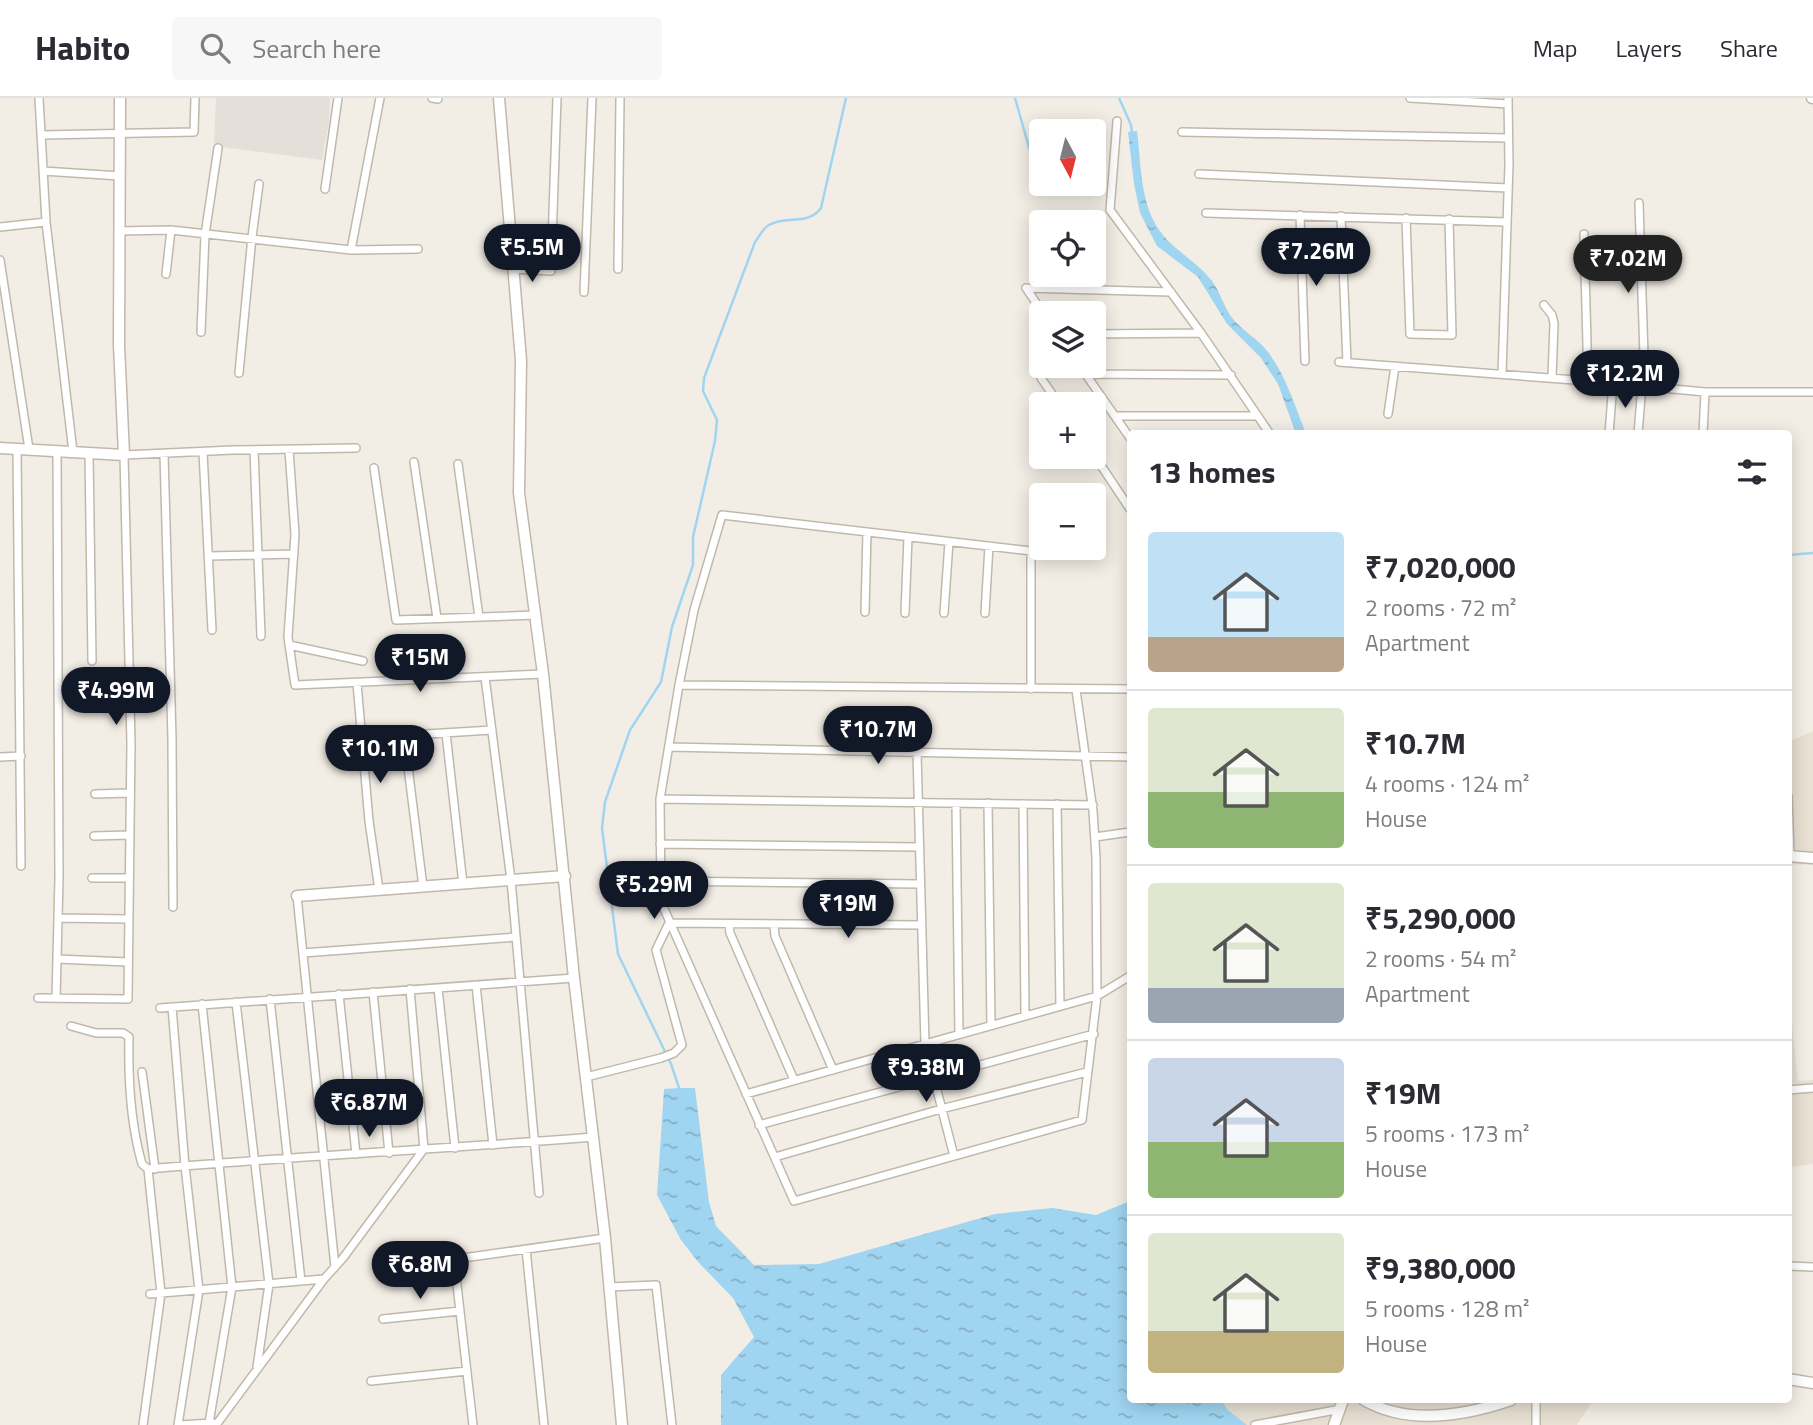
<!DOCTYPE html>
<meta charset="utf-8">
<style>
body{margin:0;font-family:"Titillium Web",sans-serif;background:#f7f7f7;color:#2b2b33;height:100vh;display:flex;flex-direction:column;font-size:26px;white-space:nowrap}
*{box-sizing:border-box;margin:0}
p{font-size:23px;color:#7c7c81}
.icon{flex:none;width:38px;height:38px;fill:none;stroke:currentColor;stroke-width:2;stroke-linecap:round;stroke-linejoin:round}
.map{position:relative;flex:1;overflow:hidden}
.drawer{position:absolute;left:1127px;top:332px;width:665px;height:973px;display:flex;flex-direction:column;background:#fff;border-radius:7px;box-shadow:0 4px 18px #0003}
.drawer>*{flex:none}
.needle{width:46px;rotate:173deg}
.fabs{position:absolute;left:1029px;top:21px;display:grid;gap:14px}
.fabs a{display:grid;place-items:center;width:77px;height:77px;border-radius:7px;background:#fff;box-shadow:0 4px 18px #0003;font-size:35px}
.price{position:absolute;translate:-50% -60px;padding:0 16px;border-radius:24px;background:#111827;color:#fff;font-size:23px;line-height:46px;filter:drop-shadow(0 2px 4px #0008)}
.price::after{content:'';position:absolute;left:50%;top:42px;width:21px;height:16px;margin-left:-10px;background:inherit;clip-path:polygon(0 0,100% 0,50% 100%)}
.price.on{background:#222;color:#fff}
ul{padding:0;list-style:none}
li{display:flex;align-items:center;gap:21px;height:175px;padding:0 21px}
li+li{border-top:2px solid #e1e1e2}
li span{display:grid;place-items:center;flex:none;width:196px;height:140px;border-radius:7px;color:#555}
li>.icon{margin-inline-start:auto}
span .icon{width:84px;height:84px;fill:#fffc;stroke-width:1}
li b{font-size:30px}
h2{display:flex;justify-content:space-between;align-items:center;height:84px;padding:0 21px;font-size:30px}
header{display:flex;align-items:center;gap:42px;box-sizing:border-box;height:98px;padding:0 35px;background:#fff;border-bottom:2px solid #e1e1e2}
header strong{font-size:33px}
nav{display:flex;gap:38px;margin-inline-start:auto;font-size:24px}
.search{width:490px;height:63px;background:#f7f7f7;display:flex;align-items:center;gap:18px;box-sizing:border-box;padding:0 24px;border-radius:7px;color:#7c7c81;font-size:26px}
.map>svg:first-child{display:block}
.residential{fill:#e7e0d3}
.industrial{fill:#e5dfda}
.water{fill:url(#water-ripples)}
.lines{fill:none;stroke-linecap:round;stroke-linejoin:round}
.stream{stroke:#a0d5f1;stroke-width:2.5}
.minor-casing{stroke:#c1b8ab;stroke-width:10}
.tertiary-casing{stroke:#c1b8ab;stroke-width:13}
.minor{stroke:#fff;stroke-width:7}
.tertiary{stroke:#fff;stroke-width:10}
</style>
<header>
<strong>Habito</strong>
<div class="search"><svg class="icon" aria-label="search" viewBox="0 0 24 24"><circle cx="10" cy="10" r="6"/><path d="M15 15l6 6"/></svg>Search here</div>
<nav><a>Map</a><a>Layers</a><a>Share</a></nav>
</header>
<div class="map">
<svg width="1813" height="1327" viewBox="0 0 1813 1327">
<defs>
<pattern id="water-ripples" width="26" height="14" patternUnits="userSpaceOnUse" patternTransform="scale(1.75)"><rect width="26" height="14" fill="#a0d5f1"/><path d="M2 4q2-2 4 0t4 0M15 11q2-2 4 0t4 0" fill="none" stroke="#84aec4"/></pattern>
</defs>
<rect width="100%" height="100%" fill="#f3eee5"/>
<path class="residential" d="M1813,633V767L1789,766L1788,644Z
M1788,887L1798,983L1813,982V1066L1789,1069Z
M1221,1302H1611L1592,1304L1577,1327H1247L1228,1312Z"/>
<path class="industrial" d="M216,0H330L329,23L322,62L214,48Z"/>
<path class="water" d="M1137,33C1141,64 1140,100 1156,127C1169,150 1196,162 1212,183C1221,195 1224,210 1233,221C1243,233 1258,241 1268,254C1286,278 1295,308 1306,336H1296L1278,286L1261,260L1227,226L1198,179L1157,148L1140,115L1134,86L1128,34Z
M679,990H695L709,1104L716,1128L754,1167L819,1166L995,1116L1052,1110L1096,1117L1130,1103V1302H1221L1228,1312L1247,1327H721V1277L754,1239L733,1200L699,1165L681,1142L657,1097L664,991Z"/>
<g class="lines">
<path class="stream" d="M1015,0L1030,53
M1119,0L1131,27L1132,36
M1788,457L1813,455
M679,990L671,966L618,856L602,730L605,704L630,632L661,584L672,529L693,467V439L715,343L717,322L703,293L704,280L755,144C759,139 763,130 769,127C786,117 808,128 821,110L846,0"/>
<g class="minor-casing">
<path id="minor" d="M39,0L46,124L73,354
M432,0L438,1
M1410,0L1508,6
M1117,23L1110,112L1201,235L1270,336
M1182,34L1508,40
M41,37L194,34L195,0
M43,73L120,78
M1199,76L1508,90
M325,91L338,0
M1639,105L1645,288
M1206,115L1507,124
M1300,117L1305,263
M1341,118L1347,264
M1406,120L1410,236L1452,237L1449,121
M0,129L46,124
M119,133L171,132L351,152L418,151
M1584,136L1588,283
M511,137L553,138
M351,152L380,0
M0,162L29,351
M514,171L551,173L557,0
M618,171L620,0
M166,176L171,132
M1026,190L1171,194
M1026,190L1043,215
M584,194L592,0
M1544,207L1552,217L1554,225L1552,280
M201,234L205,137L218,50
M1094,236L1201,235
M1041,253L1038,257L1041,280L1059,306
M1339,264L1588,283L1705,294H1813
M1080,268L1130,340
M239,275L252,139L259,86
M1086,276L1231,277
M1502,276L1509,66L1508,0
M1388,316L1395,268
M1115,318H1258
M1609,336L1613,285
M1638,336L1642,287
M1703,336L1705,294
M17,351L21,768
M254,352L261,538
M289,352L295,436L288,539L295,587L543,576
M203,354L212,532
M89,355L92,563
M164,356L172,640L173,809
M1094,357L1130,411
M414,364L437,520
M458,366L479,519
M374,370L396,522L536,517
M208,458L294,456
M865,514L867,434
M905,515L908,439
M944,515L949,444
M985,515L989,448
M289,547L363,563
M485,579L511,782L539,1095
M357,585L369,723L379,792
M679,587L1130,591
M1031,591V453L722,417L694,512L679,587L660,701L661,804L794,1103L1082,1022L1097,898L1096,760L1093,713L1076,592
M446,635L463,786
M404,637L423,789
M361,640L492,632
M669,649L1130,659
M917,655L925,946L954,1058
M0,659L21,658
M95,696L129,695
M1788,698L1790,758
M660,701L1093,707
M956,705L959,936
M988,705L991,927
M1023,706L1025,918
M1057,706L1060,908
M94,738L129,737
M1095,739L1130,734
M660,746L919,749
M92,780H129
M662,783L920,786
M297,798L335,1169
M58,820L128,821
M729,827L730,835L794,982
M774,828L775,838L833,972
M303,855L516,839
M57,861L128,864
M476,887L493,1047
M438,890L455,1050
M373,894L389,1055
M339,896L356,1056
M38,900L128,901L131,645L124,357L233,352L356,350
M56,900L59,780L57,353
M270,901L301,1183
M236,904L269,1186L257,1269
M202,906L232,1189L209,1325
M172,909L185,1068L199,1192L178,1327
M160,910L574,880
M71,928L96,935H123L129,939C128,982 130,1024 142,1066L148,1071L161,1195L143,1327
M142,974L155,1071
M586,979L661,960L674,955L682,947L656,852L669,825L921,827
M1788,992L1813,990
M746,996L1097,898L1130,878
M759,1027L1094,936
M775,1059L941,1011L1087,974
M148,1071C296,1058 444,1051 593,1039
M526,1151L544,1327
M454,1161L473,1327
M1788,1168L1813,1169
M392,1170L605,1140
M609,1189L656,1187L672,1327
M150,1196L324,1181
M383,1221L460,1213
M371,1283L467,1273
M1536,1302V1327
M179,1327L213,1325
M216,1327L324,1181L343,1160L424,1051L410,891
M1255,1327L1341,1311"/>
</g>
<g class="tertiary-casing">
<path id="tertiary" d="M499,0L521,262L519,395L543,576L574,880L605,1140L622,1327
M1812,0H1813
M0,350L124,357L119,247L120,0
M1788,758L1813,760
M297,798L565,778
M1788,1281L1813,1285
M1364,1302C1407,1327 1464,1318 1511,1302
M1334,1327L1343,1302"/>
</g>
<use href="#minor" class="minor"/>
<use href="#tertiary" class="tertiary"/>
</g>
</svg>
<div class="fabs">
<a><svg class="needle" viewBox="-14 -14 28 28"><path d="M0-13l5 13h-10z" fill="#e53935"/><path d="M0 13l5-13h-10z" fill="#7c7c81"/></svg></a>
<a><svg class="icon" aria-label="locate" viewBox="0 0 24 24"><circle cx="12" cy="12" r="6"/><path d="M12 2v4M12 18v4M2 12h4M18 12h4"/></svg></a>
<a><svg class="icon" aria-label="layers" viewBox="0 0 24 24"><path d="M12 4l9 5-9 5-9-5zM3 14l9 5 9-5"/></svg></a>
<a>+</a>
<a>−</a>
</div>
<b class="price" style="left:532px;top:186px">₹5.5M</b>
<b class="price" style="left:1316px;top:190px">₹7.26M</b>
<b class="price on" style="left:1628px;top:197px">₹7.02M</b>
<b class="price" style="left:1625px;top:312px">₹12.2M</b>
<b class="price" style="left:420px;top:596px">₹15M</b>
<b class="price" style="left:116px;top:629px">₹4.99M</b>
<b class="price" style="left:878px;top:668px">₹10.7M</b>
<b class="price" style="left:380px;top:687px">₹10.1M</b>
<b class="price" style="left:654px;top:823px">₹5.29M</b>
<b class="price" style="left:848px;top:842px">₹19M</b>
<b class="price" style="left:926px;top:1006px">₹9.38M</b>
<b class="price" style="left:369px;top:1041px">₹6.87M</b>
<b class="price" style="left:420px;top:1203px">₹6.8M</b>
<section class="drawer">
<h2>13 homes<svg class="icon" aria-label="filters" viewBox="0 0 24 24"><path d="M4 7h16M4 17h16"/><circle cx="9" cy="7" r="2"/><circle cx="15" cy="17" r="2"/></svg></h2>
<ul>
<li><span style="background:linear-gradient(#bfe0f5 75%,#b9a48a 0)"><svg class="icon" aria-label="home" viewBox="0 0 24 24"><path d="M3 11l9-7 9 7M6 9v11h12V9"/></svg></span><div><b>₹7,020,000</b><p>2 rooms · 72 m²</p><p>Apartment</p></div></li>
<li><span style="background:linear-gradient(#dfe7d0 60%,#8fb573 0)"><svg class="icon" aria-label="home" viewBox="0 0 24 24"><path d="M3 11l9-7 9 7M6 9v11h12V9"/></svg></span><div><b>₹10.7M</b><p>4 rooms · 124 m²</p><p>House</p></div></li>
<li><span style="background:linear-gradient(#dfe7d0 75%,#9aa5b1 0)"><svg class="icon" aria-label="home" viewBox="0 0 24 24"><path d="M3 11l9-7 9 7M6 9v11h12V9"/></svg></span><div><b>₹5,290,000</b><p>2 rooms · 54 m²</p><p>Apartment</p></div></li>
<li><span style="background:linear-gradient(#c9d6e8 60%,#8fb573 0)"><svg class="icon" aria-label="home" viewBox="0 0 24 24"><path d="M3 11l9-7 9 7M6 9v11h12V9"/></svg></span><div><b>₹19M</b><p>5 rooms · 173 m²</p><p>House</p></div></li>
<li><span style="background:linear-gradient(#dfe7d0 70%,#c2b280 0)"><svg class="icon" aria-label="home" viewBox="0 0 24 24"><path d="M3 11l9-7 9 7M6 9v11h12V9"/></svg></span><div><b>₹9,380,000</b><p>5 rooms · 128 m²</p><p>House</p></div></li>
</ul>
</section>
</div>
